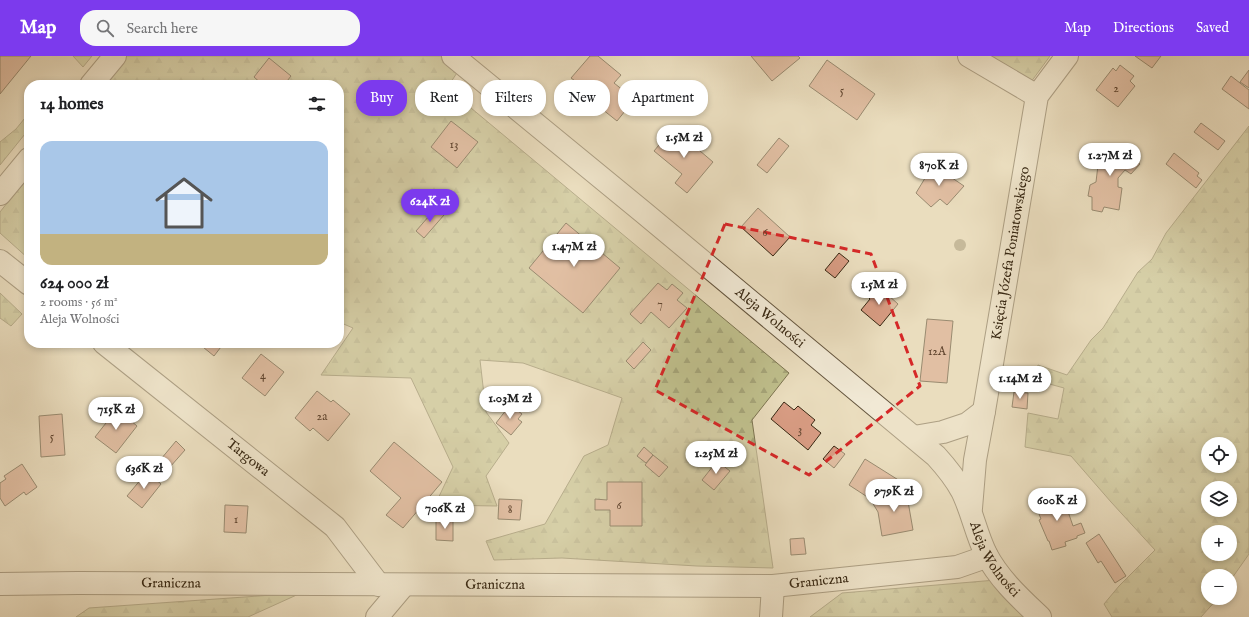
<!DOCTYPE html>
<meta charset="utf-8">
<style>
body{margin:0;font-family:"IM FELL English",serif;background:#f6f6f6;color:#202124;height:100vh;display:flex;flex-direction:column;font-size:15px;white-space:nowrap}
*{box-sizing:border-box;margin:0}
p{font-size:13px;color:#757577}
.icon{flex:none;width:22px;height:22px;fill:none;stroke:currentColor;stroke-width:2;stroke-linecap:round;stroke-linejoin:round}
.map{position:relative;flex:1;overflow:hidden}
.details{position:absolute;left:24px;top:24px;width:320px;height:268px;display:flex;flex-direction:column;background:#fff;border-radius:16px;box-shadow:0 2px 6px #0003}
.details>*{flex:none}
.hud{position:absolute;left:356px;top:24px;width:380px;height:36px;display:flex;gap:8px}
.buttons{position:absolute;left:1201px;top:381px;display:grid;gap:8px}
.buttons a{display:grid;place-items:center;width:36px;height:36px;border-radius:50%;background:#fff;box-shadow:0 2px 6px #0003;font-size:20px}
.price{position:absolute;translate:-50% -34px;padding:0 9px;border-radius:14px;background:#fff;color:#222;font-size:13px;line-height:26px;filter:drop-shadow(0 1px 2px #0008)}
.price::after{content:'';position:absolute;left:50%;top:24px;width:12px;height:9px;margin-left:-6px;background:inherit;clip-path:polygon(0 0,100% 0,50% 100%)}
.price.selected{background:#7c3aed;color:#fff}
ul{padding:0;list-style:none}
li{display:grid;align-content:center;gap:8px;height:212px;padding:0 16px}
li+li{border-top:1px solid #e0e0e0}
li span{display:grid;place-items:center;height:124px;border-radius:12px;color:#555}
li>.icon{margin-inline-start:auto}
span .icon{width:72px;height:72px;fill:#fffc;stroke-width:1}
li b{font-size:17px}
h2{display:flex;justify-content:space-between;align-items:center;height:48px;padding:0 16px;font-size:17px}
.tag{padding:0 14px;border-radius:16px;background:#fff;box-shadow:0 2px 6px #0003;font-size:14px;line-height:36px}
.tag.selected{background:#7c3aed;color:#fff}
header{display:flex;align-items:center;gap:24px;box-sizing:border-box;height:56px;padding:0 20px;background:#7c3aed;color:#fff}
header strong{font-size:19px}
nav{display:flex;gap:22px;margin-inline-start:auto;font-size:14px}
.search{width:280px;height:36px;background:#f6f6f6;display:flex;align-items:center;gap:10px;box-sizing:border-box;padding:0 14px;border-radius:16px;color:#757577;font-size:15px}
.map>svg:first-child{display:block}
.forest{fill:url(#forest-firs);stroke:#7c7450;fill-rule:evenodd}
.building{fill:#d89c83;stroke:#382813}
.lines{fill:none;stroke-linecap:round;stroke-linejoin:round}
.minor-casing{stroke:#64553e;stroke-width:24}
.minor{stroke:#f1e9d5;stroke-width:22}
.tree{fill:#9b8e70}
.marked{fill:none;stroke:#d62828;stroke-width:3;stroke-dasharray:8 5;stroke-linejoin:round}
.labels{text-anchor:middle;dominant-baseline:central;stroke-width:3.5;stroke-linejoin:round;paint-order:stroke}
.number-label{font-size:12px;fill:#60452f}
.street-label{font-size:14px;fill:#382813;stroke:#f1e9d5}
</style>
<header>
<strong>Map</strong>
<div class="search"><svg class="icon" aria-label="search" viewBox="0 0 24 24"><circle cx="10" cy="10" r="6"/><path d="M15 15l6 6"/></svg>Search here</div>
<nav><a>Map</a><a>Directions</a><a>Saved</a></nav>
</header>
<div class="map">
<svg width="1249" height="561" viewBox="0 0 1249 561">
<defs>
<pattern id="forest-firs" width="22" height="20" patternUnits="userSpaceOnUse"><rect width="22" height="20" fill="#bfbf8c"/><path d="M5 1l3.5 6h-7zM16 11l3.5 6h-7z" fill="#a5a478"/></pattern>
</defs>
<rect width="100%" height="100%" fill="#eaddbe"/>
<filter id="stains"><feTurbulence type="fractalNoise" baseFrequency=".005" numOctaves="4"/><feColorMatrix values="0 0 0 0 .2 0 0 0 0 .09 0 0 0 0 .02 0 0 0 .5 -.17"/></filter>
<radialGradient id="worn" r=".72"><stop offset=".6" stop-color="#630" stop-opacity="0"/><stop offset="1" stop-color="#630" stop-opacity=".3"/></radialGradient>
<path class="forest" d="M73,0H92L83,11Z
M124,0H468L447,32L789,317L752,364L773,512L697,510L562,502L494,504L486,485L545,468L584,400L608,389L622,342L523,307L480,304L486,356L509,387L486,420L497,450L435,449L453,411L411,322L321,319L353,272L339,266V29H100Z
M985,0H1050L1031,26Z
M29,57V73L0,109V86L16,73Z
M1249,70V498L1230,525V520H1208V542H1218L1201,561H1112L1104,548L1119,530L1155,494L1111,446L1071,400L1025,391L1028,357L1058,363L1064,332L1035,324L1038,309L1067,319L1091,284L1103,272L1138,216L1152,203L1166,177ZM1208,388H1230V410H1208ZM1208,432H1230V454H1208ZM1208,476H1230V498H1208Z
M29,119V203L0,177V156Z
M0,237L22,258L11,270L0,262Z
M996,524L1030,561H810L842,537Z
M301,537L248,561H76L89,552Z"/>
<path class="building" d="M0,0H31L0,38Z
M590,0H598L621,19L614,27L624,35L619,41L629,50L617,65L597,49L593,55L580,44L585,38L576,30L578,27L571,22Z
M751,0H798L800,2L772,25Z
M1135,0H1161L1152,12Z
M269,2L291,20L284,29H263L254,21Z
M827,4L875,38L857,64L809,30Z
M1120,9L1134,20L1130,25L1135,30L1118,51L1096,34L1113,12L1116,15Z
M1249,14V32L1240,26Z
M1231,20L1249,34V53L1222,33Z
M451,65L478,86L457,112L431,91Z
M1201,67L1225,85L1218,94L1194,76Z
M673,72L713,106L687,137L675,127L682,118L654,95Z
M779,82L789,90L767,117L757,109Z
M1103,88L1110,94L1115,88L1140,108L1131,118L1125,114L1118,122V131L1122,132L1119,154L1104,151L1102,156L1092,154V141L1088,140L1090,129L1096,126L1098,109L1090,104Z
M1174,97L1199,117L1197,120L1202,124L1196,132L1166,108Z
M933,109L964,130L947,149L940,143L931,151L916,137Z
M436,152L444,159L424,182L416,175Z
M758,152L790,181L773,200L741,171Z
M566,167L620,212L583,257L529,212Z
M839,197L849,205L835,222L825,214Z
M658,227L667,234L672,228L683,237L677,244L687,252L669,272L651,256L641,268L630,258Z
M878,230L898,248L880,270L861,254L870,243L868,241Z
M927,263L953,265L947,327L920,325Z
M643,286L651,294L634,313L626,305Z
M198,287H224L214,300Z
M261,298L284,316L265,340L242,322Z
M317,335L331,346L333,344L350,358L328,385L313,372L310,375L295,362Z
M1014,336L1028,337L1027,353L1012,351Z
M784,346L794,354L798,350L815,364L811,369L821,377L808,394L771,363Z
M510,349L522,358L518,363L522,366L511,379L496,367Z
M117,353L137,370L116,397L95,381Z
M62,358L65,399L41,401L39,360Z
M176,385L185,394L170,411L161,403Z
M394,386L442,426L403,472L386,459L401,442L370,415Z
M834,390L845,398L834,412L823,403Z
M644,391L653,399L646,407L637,400Z
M653,399L668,411L659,421L645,409Z
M865,403L900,425L903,430L887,440L886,437L872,446L869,442L849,429Z
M717,405L730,415L714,434L702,424Z
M22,408L37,431L26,439L24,436L5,450L0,442V427L6,423L4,420Z
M147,416L161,428L142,452L127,440Z
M607,426H642V470H610V454H595V443L607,444Z
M903,430L906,434L913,474L882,480L878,456L872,446L886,437L887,440Z
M1046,435L1050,449L1064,444L1073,470L1081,467L1085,477L1077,480V482L1065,486L1066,490L1052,494L1049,485H1048L1039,464L1041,463L1037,453H1039L1034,439Z
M499,443L522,444L520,464L498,463Z
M225,449L248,450L246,477L224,476Z
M436,463H453V485L436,484Z
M1099,478L1126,520L1115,527L1101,505L1098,507L1086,487Z
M804,482L806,498L791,499L790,483Z"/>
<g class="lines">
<g class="minor-casing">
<g id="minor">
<path id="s1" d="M453,0L643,156L936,400C946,411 955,422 962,435C972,455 976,478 986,498C999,523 1020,542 1040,561"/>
<path d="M969,0L1037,40"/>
<path d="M91,29L115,0"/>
<path d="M0,138L29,103"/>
<path d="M0,205L29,228"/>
<path id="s2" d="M104,287L335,471L379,529"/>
<path d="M914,381L943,376L967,368L984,355"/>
<path id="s3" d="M971,452L975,404L984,355L1037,40L1067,0"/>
<path id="s4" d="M0,528L78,527L773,530L957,511L980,503L986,498"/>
<path d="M377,561L404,529"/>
<path d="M771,561L773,530"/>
</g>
</g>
<use href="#minor" class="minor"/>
</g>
<circle class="tree" cx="960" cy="189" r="6"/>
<path d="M0 0H1249V561H0ZM725,168L871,198L920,330L809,419L655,334Z" fill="#eaddbe" fill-opacity=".55" fill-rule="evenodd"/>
<path class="marked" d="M725,168L871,198L920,330L809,419L655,334Z"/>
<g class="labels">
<g class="number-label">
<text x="1116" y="32">2</text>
<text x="842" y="34">5</text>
<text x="454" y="88">13</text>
<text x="765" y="176">6</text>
<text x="660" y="248">7</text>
<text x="937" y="295">12A</text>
<text x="263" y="319">4</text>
<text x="322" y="360">2a</text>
<text x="800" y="373">3</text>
<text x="52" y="380">5</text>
<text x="619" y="449">6</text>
<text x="510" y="453">8</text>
<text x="236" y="463">1</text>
</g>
<g class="street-label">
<text stroke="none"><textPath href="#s3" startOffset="258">Księcia Józefa Poniatowskiego</textPath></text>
<text stroke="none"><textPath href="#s1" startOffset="411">Aleja Wolności</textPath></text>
<text stroke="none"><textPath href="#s2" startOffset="184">Targowa</textPath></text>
<text stroke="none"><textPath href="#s1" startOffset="747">Aleja Wolności</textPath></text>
<text stroke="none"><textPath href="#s4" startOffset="819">Graniczna</textPath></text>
<text stroke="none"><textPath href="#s4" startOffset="171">Graniczna</textPath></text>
<text stroke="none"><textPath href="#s4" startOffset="495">Graniczna</textPath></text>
</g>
</g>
<rect width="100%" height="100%" filter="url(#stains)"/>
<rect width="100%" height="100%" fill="url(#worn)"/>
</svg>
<div class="buttons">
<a><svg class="icon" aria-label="locate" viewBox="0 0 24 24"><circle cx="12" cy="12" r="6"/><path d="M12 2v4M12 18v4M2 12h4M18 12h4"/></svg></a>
<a><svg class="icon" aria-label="layers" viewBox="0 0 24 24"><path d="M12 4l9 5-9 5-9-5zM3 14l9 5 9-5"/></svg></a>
<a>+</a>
<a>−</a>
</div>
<b class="price" style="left:684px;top:103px">1.5M zł</b>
<b class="price" style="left:1110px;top:121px">1.27M zł</b>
<b class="price" style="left:939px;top:131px">870K zł</b>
<b class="price selected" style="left:430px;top:167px">624K zł</b>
<b class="price" style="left:574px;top:212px">1.47M zł</b>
<b class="price" style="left:879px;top:250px">1.5M zł</b>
<b class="price" style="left:1020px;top:344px">1.14M zł</b>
<b class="price" style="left:510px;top:364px">1.03M zł</b>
<b class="price" style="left:116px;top:375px">715K zł</b>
<b class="price" style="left:716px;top:419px">1.25M zł</b>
<b class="price" style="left:144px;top:434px">636K zł</b>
<b class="price" style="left:894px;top:457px">979K zł</b>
<b class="price" style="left:1057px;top:466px">600K zł</b>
<b class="price" style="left:445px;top:474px">706K zł</b>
<div class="hud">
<a class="tag selected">Buy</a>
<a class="tag">Rent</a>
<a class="tag">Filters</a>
<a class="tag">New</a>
<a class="tag">Apartment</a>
</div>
<section class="details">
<h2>14 homes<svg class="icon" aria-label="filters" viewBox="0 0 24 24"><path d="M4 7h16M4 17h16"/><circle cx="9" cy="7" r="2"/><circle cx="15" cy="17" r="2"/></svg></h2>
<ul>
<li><span style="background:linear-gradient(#a9c7e8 75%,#c2b280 0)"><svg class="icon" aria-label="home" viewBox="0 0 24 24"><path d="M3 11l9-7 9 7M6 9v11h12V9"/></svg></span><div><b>624 000 zł</b><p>2 rooms · 56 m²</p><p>Aleja Wolności</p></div></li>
</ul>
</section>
</div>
